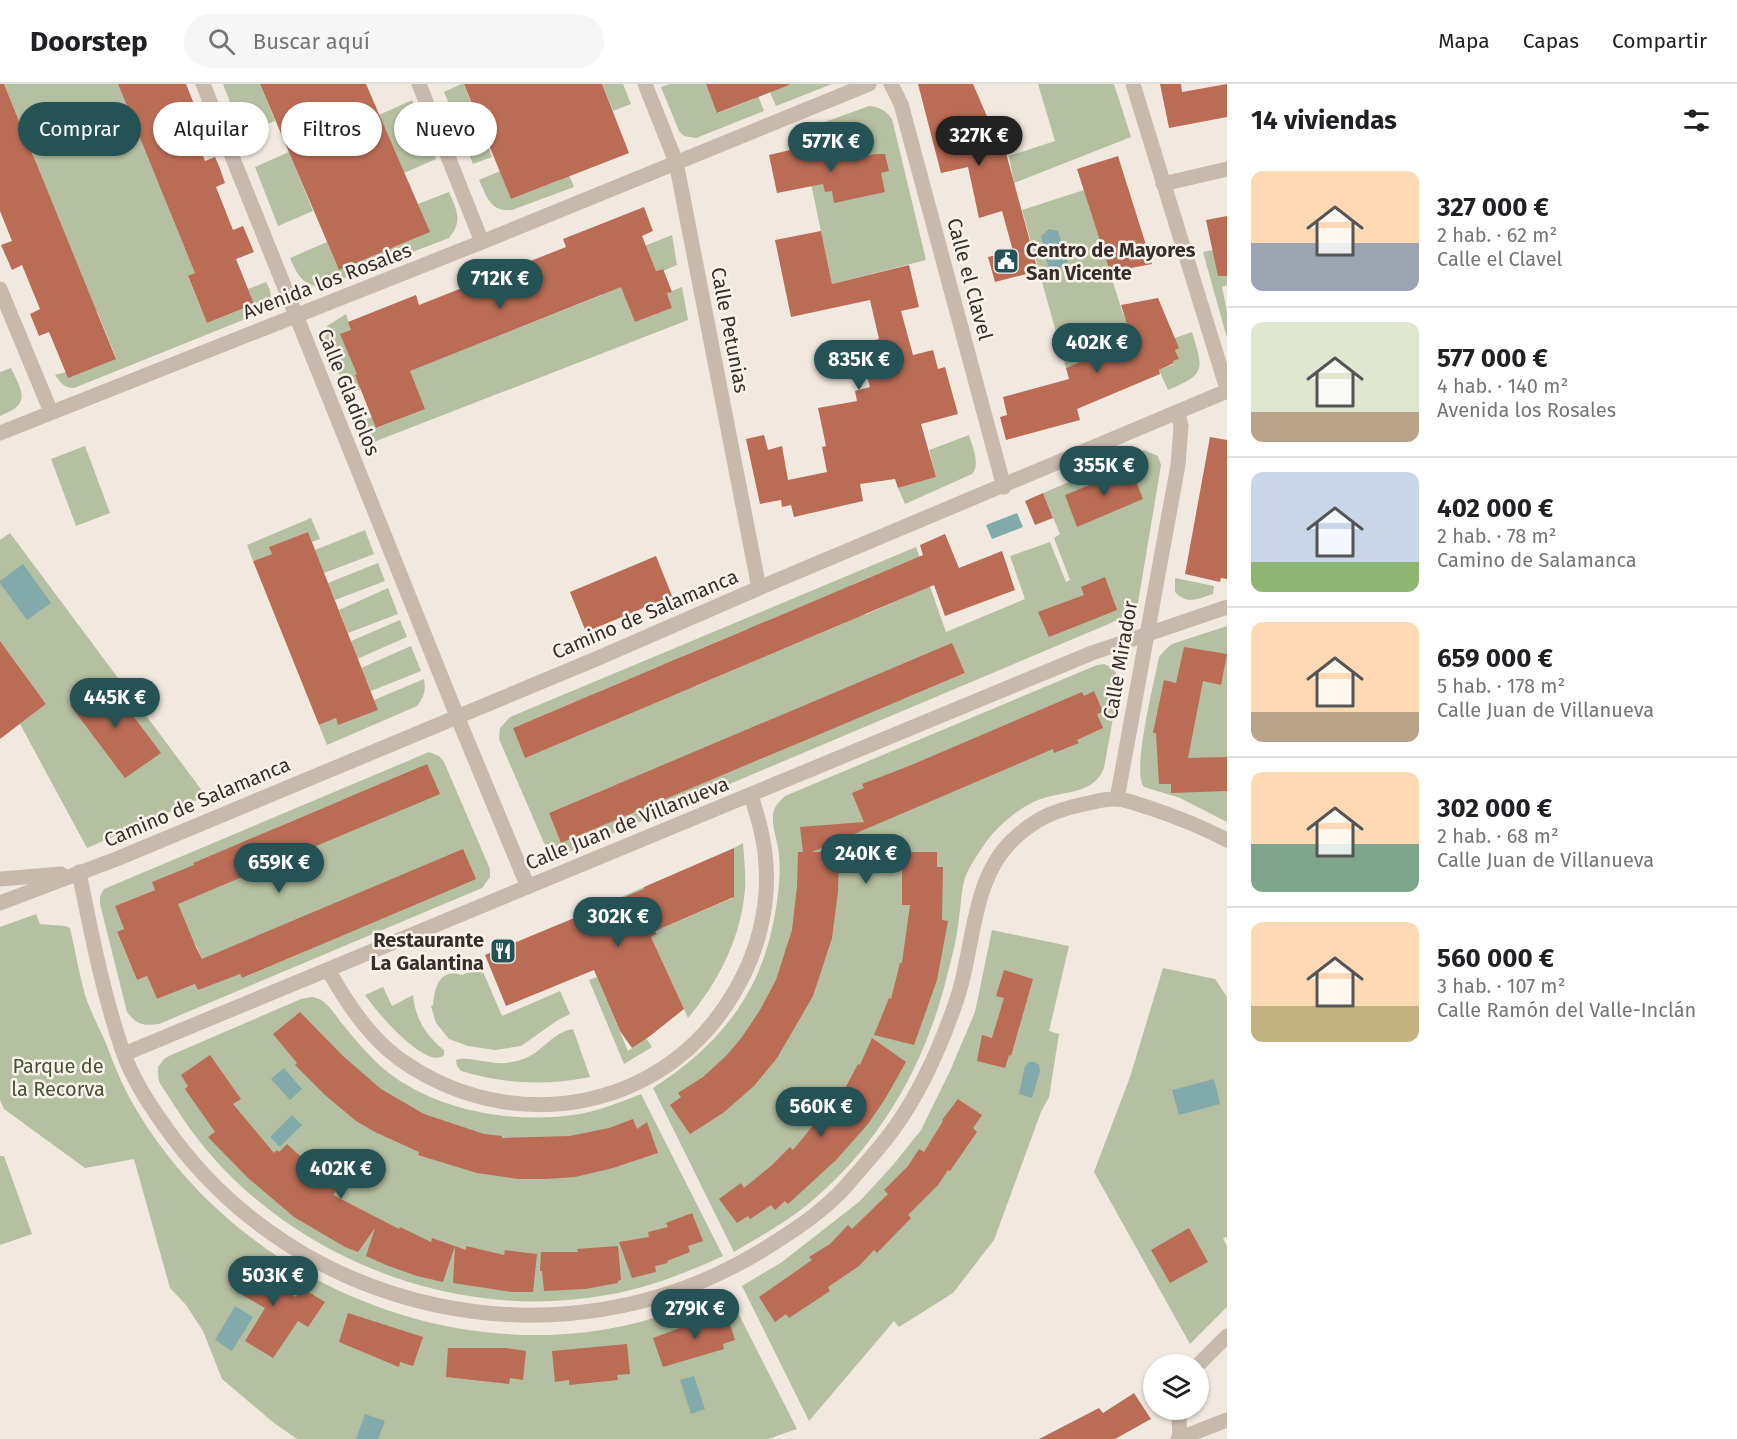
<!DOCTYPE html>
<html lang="es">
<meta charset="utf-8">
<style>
body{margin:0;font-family:"Fira Sans",sans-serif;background:#f6f6f6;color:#202124;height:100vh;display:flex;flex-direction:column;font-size:22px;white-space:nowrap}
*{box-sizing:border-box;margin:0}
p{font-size:20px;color:#757577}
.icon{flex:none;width:33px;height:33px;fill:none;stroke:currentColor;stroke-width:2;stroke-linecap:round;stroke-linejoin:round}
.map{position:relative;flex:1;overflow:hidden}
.side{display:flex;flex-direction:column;background:#fff;width:510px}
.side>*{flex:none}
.top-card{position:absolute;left:18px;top:18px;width:570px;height:54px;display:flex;gap:12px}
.controls{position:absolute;left:1143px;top:1270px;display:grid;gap:12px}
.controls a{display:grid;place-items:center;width:66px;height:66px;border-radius:50%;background:#fff;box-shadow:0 2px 4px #0004;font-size:30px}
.price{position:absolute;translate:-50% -51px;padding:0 14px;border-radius:21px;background:#245255;color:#fff;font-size:20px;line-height:39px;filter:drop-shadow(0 2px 3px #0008)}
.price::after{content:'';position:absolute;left:50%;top:36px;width:18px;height:14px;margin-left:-9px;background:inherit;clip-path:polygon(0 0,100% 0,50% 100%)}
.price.on{background:#222;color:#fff}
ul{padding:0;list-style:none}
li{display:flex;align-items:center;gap:18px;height:150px;padding:0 24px}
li+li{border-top:2px solid #e0e0e0}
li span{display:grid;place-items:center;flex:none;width:168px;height:120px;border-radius:12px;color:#555}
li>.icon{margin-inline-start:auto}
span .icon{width:72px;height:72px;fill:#fffc;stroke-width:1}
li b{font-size:26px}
h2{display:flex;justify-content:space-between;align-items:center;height:72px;padding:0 24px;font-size:26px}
.chip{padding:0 21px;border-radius:27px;background:#fff;box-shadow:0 2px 4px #0004;font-size:21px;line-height:54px}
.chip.on{background:#245255;color:#fff}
header{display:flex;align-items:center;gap:36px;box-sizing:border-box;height:84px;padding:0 30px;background:#fff;border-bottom:2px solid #e0e0e0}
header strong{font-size:28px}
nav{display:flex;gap:33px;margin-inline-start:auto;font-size:21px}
.search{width:420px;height:54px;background:#f6f6f6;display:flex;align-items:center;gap:15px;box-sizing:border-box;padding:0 21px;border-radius:33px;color:#757577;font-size:22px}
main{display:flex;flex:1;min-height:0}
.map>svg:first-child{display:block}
.green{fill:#b5bfa1;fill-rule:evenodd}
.water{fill:#82aaab}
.building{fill:#ba6c55}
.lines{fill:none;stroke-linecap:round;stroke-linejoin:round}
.minor{stroke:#c8b9ad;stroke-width:15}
.tertiary{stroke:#c8b9ad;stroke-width:15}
.labels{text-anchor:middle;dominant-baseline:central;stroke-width:5;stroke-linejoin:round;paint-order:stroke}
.poi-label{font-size:20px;font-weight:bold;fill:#372e2b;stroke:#f9f3ec;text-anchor:start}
.street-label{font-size:20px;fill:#372e2b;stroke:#f9f3ec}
.park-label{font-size:20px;fill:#475331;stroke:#f9f3ec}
</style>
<header>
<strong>Doorstep</strong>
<div class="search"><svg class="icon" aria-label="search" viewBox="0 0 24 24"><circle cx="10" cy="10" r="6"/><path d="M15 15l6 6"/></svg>Buscar aquí</div>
<nav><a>Mapa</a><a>Capas</a><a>Compartir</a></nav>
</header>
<main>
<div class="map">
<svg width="1227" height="1355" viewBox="0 0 1227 1355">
<rect width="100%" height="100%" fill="#f1e9e0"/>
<path class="green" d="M4,0H118L158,98L189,111L167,120L186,167L217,180L188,193L207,239L254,220L248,205L266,198C273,210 272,216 265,227L74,304C64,304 61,299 55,291L116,274L97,227L75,236L33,70Z
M223,0H260L275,37L242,49Z
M325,0L395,163L429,148L418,120L449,108C457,127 463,137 449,154L321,203C302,201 297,190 290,174L327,158L339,186Z
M461,0H464L475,29L456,37L444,8Z
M546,0L553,51L574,103L512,126C490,128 487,113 479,96L500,87L511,115L560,96L555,84Z
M602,0H623L631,20L613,27Z
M670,0H706L718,29L754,15L748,0H832L776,22L768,4L757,9L764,27L696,54L684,52L679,47L661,3Z
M1038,0H1114L1131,53L1014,99L1009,72L1055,57Z
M412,16L436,75L404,89L379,31Z
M869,22C880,23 885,26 892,35L926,176L832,200L800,47Z
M481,42L492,73L473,80L461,51Z
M289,68L313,127L278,142L255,83Z
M1084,106L1123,230L1143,251L1066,284L1022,126Z
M672,151L677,181L663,187L662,185L656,187L651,175L635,238L672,224L667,209L682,203L688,236L366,361L357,339L372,333L377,344L424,325L414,299L361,305L347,310L325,255L327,242L346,230L351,246L429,279L602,211L592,183Z
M1227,163V201L1222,203L1227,227V254L1203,168Z
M1192,248C1203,285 1207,290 1168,306L1159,286L1174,280L1173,277L1179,275L1175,266V254Z
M11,284C23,309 31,320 0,332V288Z
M969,351C972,362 981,380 972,390L905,420L898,404L936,393L929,366Z
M85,362L110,429L76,442L51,375Z
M1144,366L1158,372L1161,381L1138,519L1132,528L1111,539L566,769C556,770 550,767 544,759L499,655L500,644L510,633L916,463L946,548L1025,515L1010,472L1050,458L1066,498L1070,496L1054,454L1060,450L1043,409ZM907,478L919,507L865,531L852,501ZM831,510L844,539L780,566L767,537ZM747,545L759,575L696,602L683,572ZM952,560L965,589L901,616ZM662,581L674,610L610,638L598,608ZM577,617L525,673L513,644ZM783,631L796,660L732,687L719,658ZM634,694L710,696L647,723ZM613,702L626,731L561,759L549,729Z
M311,434L320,455L312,458L308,448L270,463L272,470L253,477L247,461Z
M365,446L374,470L324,489L315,466Z
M10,449L206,712L87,764L20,640L46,620L0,557V456Z
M378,479L385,497L335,516L328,499Z
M1175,494L1214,502L1213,510C1198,515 1187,521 1175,508Z
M388,504L398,530L348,549L339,526Z
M400,536L407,553L357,575L351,557Z
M1227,542V738L1180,714L1144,703C1131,689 1155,595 1159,573L1167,564L1172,560Z
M411,562L421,587L371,607L361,584Z
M1104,580L1113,584L1120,596L1104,684C1093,712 1063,706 1038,716C1019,724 998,741 986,758C979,769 969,782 965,794C961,806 961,822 959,834C957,854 952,873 947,892C925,982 879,1062 807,1121C785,1139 759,1153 734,1168L653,1004C717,963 760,912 774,835C778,815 781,791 779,771C778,758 772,744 773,731C774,722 779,718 785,712L1097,581Z
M424,595C426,607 424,613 417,622L327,661L319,641L336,634L338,640L377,625L374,616Z
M429,668L439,672L444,678L490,785V793L482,804L159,940C143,942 137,941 127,928L100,820V812L104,805ZM342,716L355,745L278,743ZM257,752L270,781L206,808L193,779ZM155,806L171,871L196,861L212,900H195L157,915L147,892L137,896L117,849L124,845L115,822ZM229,864L306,867L242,894Z
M743,759C744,774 746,791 745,805C741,854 719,897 688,934L651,853L657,850L654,843L640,865L619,814L644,803L662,844L733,814L734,764Z
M36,830L40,840L65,842L70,844C75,866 79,889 85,911C90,926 98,942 105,957C112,975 119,994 128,1011C216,1173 405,1270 588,1248C637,1242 682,1226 727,1207L797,1345L768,1355H297L274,1339L222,1295L203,1247L186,1221L170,1204L134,1075L85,1084L4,1025L0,1016V843Z
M992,846L1069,862L1049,947L1059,950L1049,1013L1041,1028L994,1156L953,1209L899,1243L894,1237L809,1337L742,1202L782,1178L860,1117L893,1081L921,1046L950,987L975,928Z
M481,883L502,932L560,907L570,930L558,936L521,962L495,966L468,962L449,955L436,939L431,922L433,921C435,903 439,884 462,891Z
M1163,884L1215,895L1227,913V1153L1223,1154L1227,1162V1223L1190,1260L1094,1088L1130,993Z
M597,893L628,967L646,954L652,963L624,980L589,896Z
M383,903L392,922L413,911C415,934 426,952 444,966V971C426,987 375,926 365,911Z
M312,913C316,914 321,915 324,918C332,925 338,935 345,943C355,956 366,968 378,980C430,1027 513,1041 580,1030C601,1026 621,1018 641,1010L723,1172C686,1189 648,1204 607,1211C467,1237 313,1183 217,1078C199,1058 183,1036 169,1013C166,1008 161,1002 159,997C158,993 158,987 158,983L164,975L171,971L301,915Z
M573,945L590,993C543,1002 506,1000 461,987L457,982L456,976C470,971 494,983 512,978C516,977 522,976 526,974C543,967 553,948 573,945Z
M0,1072H4L32,1150L0,1161Z"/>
<path class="water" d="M1049,145L1058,147L1068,180L1049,186L1041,152Z
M1017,429L1023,443L992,455L986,441Z
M23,480L51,519L27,536L0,499V497Z
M1029,978H1035L1039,981L1040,987L1032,1014L1019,1010L1025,982Z
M284,984L302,1005L290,1016L271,995Z
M1214,995L1220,1020L1179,1031L1172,1006Z
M292,1031L302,1041L280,1063L270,1053Z
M235,1222L253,1233L232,1267L215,1256Z
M694,1292L705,1325L691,1330L680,1296Z
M365,1330L385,1337L378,1355H356Z"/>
<path class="building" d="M0,0H4L116,275L68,294L49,248L39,252L30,230L40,225L22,181L12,186L1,161L12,157L0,127Z
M118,0H186L198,30L188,34L205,77L215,73L219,82L225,99L216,103L233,146L243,142L254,168L236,175L254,220L207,239L188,192L195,189Z
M260,0H366L430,148L339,186Z
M464,0H602L629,69L511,115Z
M706,0H789V1L717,29Z
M918,0H973L989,37L995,61L1003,58L1038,187L995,198L988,173L1013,167L1002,127L979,134L968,83L941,89Z
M1160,0H1181L1182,8L1227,0V33L1169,44Z
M803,63L806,77L859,64L861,73L876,70H885L889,87L881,89L885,108L834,119L832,107L825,108L823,100L777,109L769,71Z
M1118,72L1152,180L1110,188L1077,85Z
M644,123L653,147L642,152L656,187L663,185L672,208L667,209L672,224L635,238L621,203L410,287L425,325L376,344L355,291L357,290L340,250L351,246L348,238L416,211L419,221L566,163L563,155Z
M1227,132V192H1218L1206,136Z
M821,147L832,200L909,181L919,223L901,227L913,271L933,266L938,285L945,283L958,330L921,340L936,393L898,404L895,395L860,400L863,417L794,433L791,421L782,423L781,416L760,420L746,355L764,351L768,366L782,362L788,396L827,388L822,363L826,362L818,324L857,317L855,307L870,303L858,260L879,255L870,216L791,233L775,156Z
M1158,214L1179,264L1175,266L1179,275L1173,277L1174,279L1159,286L1160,290L1077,325L1080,336L1006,356L1000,333L1007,331L1003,313L1069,295L1066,284L1132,255L1121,221Z
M1210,353L1227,356V495L1221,494L1220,498L1185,490Z
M1131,384L1143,415L1077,443L1065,411Z
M1043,409L1053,434L1035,441L1025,417Z
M308,448L378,626L338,641L336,634L319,641L253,477L272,470L269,463Z
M945,450L959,484L1002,467L1015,506L945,532L934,501L525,674L513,644L923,471L920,461Z
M656,472L672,512L586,548L570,508Z
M1105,493L1117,526L1049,553L1038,528L1084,511L1081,503Z
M0,557L46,620L0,655Z
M952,559L965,589L561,759L549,729Z
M1184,563L1227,570L1221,601L1203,597L1188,674L1227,673V707L1171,709V700H1159L1156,649H1153L1164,596L1176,599Z
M106,596L161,669L125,694L70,621Z
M1094,607L1103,628L1097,630L1103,644L1077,656L1079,659L1054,669L1053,665L812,768H839L838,807L832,854L813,912L777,974L754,1002L723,1029L690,1050L670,1021L681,1013L678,1009L703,993L726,972L742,953L760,926L776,896L792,846L797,803L798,768H803L800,743L864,738L852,709L864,704L862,700L909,682L1082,608L1084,612Z
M427,680L440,710L178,820L195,861L202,875L463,765L476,795L242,894L240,890L198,906L195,900L157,915L147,892L137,896L117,848L124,845L115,822L155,806L152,798L194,781L193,779Z
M734,764V813L655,847L657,850L651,853L684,925L650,952L632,964L620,947L594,886L506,922L485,871L644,805V803Z
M902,768H937V783H943L942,836L948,837L937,896L914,961L874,951L889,914L891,915L900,879H902L910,821H902Z
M1004,886L1033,895L1011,972L1009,971L1005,984L977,977L982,951L992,954L1004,914L996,912Z
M300,928L343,972L381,1005L424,1030L484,1050L502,1052V1054L570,1052L609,1044L633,1035L637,1045L647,1038L658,1069L613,1084L575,1093L545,1095H518L477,1089L418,1071L419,1068L375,1048L356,1037L325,1011L295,981L297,979L273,950Z
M872,954L906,978L885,1015L868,1040L836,1076L788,1120L785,1117L775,1126L771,1121L750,1135L748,1132L737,1139L719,1115L741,1099L744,1104L771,1082L790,1063L793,1066L816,1038L819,1041L839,1010L841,1012L858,980L860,981Z
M210,971L241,1015L233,1020L274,1069L277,1066L279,1068L287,1060L309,1080L308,1082L338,1103L333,1111L399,1145L400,1143L431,1158L432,1154L466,1166V1162L504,1171L505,1166L537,1170L533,1208H512L453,1199L455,1162L443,1198L417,1192L386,1181L366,1172L375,1144L358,1168L345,1163L294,1133L248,1094L208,1053L215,1048L185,1005L188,1002L181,991Z
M958,1015L982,1031L973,1044L977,1048L950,1087L948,1086L938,1101L908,1131L911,1134L877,1169L874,1166L859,1182L828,1203L830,1207L789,1234L786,1230L775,1238L759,1213L812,1176L809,1173L830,1160L848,1141L852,1145L888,1110L884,1106L908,1082L919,1065L924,1068L943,1037L942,1036Z
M692,1129L703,1157L688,1162L690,1168L667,1177L668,1179L655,1182L656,1188L632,1194L619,1158L649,1153L648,1148L668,1143L666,1139Z
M1189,1144L1208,1178L1170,1199L1151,1166Z
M618,1162L621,1196L618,1197V1199L585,1205L544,1207L542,1187H540L541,1168H578L577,1165Z
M243,1172L266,1184L262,1192L296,1213L302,1204L325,1218L308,1243L298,1237L273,1274L245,1257L265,1224L237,1208L240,1204L228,1197Z
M726,1227L735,1256L723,1260L724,1265L663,1283L653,1254Z
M348,1229L423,1253L413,1282L400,1278L399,1283L339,1258Z
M627,1260L630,1290L617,1291L618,1296L569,1301V1296L555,1298L552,1267Z
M448,1264H506L526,1267L523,1296L510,1294L509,1300L446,1293Z
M1134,1309L1151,1335L1115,1355H1039L1099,1324L1103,1329Z"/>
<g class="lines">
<path class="minor" d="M203,0L457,632L528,803
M419,0L482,158
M645,0L676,78L759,504
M891,0L901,20L1004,403
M1133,0L1227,305
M1163,100L1227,85
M0,205L51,328
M0,349L482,158L869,0
M1117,715L1178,381L1181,342L1178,329
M79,788C91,848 103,910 123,968C132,993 148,1019 164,1041C297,1233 562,1288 761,1167C792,1148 823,1128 847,1101C863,1082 881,1063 895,1043C923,1004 942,959 957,915C975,861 971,791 1017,752C1038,733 1057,726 1084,720C1095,718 1106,714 1117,715C1128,716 1140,721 1150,724C1177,733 1202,743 1227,756
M328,886C350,924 374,961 413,984C524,1053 669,1023 735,907C757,870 769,825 766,781C765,757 758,734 751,711
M124,970L1092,569L1227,523
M1178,1355L1227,1336"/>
<path class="tertiary" d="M0,795L61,790
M0,819L119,774L596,575L759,504L1227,307
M1198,1281L1227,1252
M1180,1355L1179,1335L1181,1326"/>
</g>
<defs>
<g id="civic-square" transform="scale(1.35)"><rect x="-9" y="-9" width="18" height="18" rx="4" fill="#245255" stroke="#f9f3ec"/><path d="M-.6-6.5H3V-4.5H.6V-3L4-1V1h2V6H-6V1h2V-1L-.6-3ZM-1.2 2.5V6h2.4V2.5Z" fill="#fff"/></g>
<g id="restaurant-square" transform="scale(1.35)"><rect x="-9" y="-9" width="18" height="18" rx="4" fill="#245255" stroke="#f9f3ec"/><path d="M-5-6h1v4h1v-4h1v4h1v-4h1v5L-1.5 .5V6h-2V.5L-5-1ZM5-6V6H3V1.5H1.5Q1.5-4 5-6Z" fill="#fff"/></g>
</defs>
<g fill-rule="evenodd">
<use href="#civic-square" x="1006" y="177"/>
<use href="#restaurant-square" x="503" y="867"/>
</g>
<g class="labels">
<g class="poi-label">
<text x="1026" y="166">Centro de Mayores<tspan x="1026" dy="23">San Vicente</tspan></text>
<text x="484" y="856" text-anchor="end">Restaurante<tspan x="484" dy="23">La Galantina</tspan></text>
</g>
<g class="street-label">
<text transform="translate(970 195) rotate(75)">Calle el Clavel</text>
<text transform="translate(327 197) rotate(-21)">Avenida los Rosales</text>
<text transform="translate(730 246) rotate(79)">Calle Petunias</text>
<text transform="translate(349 308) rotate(68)">Calle Gladiolos</text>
<text transform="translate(645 530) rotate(-23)">Camino de Salamanca</text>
<text transform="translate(1120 576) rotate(-80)">Calle Mirador</text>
<text transform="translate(197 718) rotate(-23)">Camino de Salamanca</text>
<text transform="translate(627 739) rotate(-22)">Calle Juan de Villanueva</text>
</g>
<g class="park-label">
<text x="58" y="982">Parque de<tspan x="58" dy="23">la Recorva</tspan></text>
</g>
</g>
</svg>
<div class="controls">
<a><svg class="icon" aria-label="layers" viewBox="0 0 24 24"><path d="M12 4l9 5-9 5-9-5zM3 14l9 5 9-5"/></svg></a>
</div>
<b class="price on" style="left:979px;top:83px">327K €</b>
<b class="price" style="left:831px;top:89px">577K €</b>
<b class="price" style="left:500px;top:226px">712K €</b>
<b class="price" style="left:1097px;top:290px">402K €</b>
<b class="price" style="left:859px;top:307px">835K €</b>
<b class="price" style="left:1104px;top:413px">355K €</b>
<b class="price" style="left:115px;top:645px">445K €</b>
<b class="price" style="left:866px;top:801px">240K €</b>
<b class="price" style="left:279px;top:810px">659K €</b>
<b class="price" style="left:618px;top:864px">302K €</b>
<b class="price" style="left:821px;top:1054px">560K €</b>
<b class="price" style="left:341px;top:1116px">402K €</b>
<b class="price" style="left:273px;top:1223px">503K €</b>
<b class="price" style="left:695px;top:1256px">279K €</b>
<div class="top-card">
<a class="chip on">Comprar</a>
<a class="chip">Alquilar</a>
<a class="chip">Filtros</a>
<a class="chip">Nuevo</a>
</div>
</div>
<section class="side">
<h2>14 viviendas<svg class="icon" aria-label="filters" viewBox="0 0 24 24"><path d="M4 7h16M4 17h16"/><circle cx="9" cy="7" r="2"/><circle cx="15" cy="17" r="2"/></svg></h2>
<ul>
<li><span style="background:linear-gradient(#ffd9b3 60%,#9aa5b1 0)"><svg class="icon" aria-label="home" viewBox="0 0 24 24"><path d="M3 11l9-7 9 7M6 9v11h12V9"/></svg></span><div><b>327 000 €</b><p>2 hab. · 62 m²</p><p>Calle el Clavel</p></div></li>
<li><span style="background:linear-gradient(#dfe7d0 75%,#b9a48a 0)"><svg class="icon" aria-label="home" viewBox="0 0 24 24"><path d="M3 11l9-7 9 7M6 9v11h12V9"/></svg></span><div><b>577 000 €</b><p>4 hab. · 140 m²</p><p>Avenida los Rosales</p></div></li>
<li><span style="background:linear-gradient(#c9d6e8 75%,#8fb573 0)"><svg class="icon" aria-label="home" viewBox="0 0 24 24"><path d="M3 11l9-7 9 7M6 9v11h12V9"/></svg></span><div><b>402 000 €</b><p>2 hab. · 78 m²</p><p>Camino de Salamanca</p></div></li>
<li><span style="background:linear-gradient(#ffd9b3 75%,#b9a48a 0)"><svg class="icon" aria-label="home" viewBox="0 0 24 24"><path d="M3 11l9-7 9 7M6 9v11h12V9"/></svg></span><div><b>659 000 €</b><p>5 hab. · 178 m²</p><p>Calle Juan de Villanueva</p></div></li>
<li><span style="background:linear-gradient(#ffd9b3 60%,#7fa58c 0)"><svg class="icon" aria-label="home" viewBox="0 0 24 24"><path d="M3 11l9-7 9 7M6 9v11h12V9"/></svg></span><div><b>302 000 €</b><p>2 hab. · 68 m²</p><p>Calle Juan de Villanueva</p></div></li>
<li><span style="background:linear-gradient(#ffd9b3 70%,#c2b280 0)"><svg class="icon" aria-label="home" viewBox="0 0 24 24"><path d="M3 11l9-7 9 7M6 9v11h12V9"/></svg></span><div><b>560 000 €</b><p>3 hab. · 107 m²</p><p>Calle Ramón del Valle-Inclán</p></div></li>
</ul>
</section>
</main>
